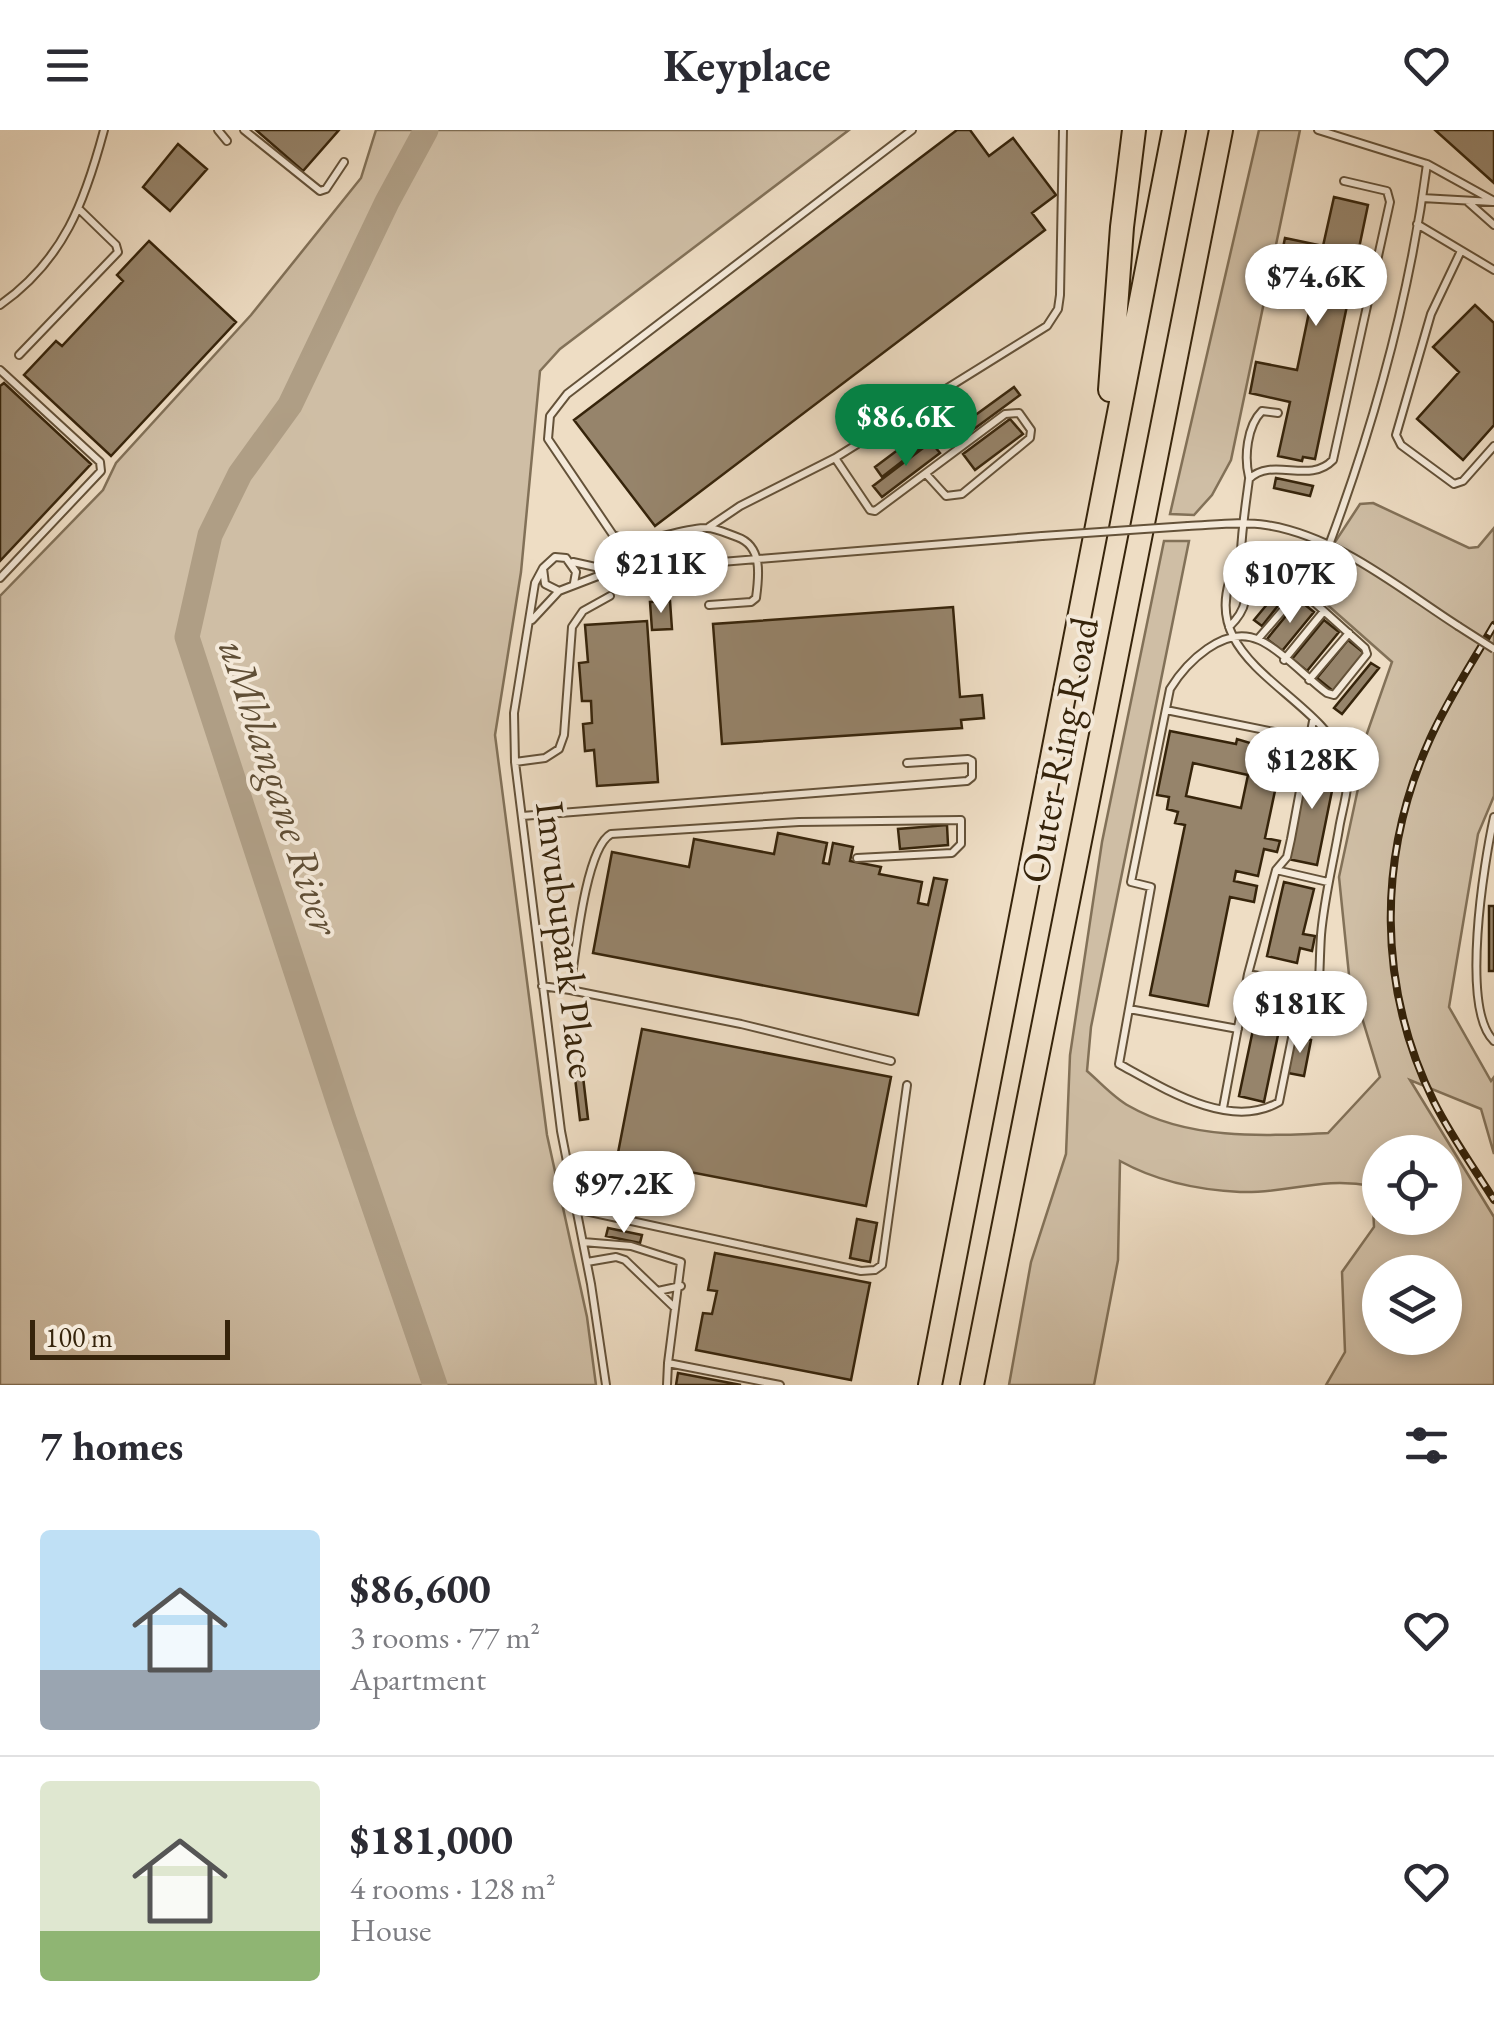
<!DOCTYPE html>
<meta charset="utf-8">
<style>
body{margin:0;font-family:"EB Garamond",serif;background:#f7f7f7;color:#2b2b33;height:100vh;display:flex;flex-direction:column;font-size:38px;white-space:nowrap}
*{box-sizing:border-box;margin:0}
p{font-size:32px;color:#7c7c81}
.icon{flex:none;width:55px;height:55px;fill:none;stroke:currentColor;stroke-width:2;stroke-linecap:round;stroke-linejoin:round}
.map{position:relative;height:1255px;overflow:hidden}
.details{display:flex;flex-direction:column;background:#fff;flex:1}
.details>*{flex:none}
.controls{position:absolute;left:1362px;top:1005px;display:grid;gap:20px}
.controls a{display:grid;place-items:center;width:100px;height:100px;border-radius:50%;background:#fff;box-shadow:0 5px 15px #0003;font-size:50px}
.scale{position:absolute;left:30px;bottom:25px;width:200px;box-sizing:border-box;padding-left:10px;border:5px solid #36240b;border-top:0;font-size:28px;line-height:35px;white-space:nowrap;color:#36240b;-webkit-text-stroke:8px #f4e9d9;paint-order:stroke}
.price{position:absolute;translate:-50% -85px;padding:0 22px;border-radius:35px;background:#fff;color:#222;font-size:32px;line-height:65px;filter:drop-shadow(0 2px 5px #0008)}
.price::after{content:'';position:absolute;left:50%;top:60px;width:30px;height:22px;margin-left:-15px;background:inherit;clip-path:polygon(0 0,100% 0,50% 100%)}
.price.on{background:#0b8043;color:#fff}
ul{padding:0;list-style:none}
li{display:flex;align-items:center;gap:30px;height:250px;padding:0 40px}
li+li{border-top:2px solid #e1e1e2}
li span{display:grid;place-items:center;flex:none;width:280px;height:200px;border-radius:10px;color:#555}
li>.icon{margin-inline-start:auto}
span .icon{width:120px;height:120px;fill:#fffc;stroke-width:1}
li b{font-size:42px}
h2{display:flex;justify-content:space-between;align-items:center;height:120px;padding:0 40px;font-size:42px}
header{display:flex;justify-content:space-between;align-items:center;height:130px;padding:0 40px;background:#fff;font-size:45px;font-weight:700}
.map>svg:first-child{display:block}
.green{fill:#cfbea5;stroke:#827158;stroke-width:2.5;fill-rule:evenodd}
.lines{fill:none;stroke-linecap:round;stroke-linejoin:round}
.river{stroke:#af9e85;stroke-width:25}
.building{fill:#96846b;stroke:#36240b;stroke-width:2.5;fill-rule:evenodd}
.lane-casing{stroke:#645239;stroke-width:10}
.highway-casing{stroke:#36240b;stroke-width:26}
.lane{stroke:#f4e9d9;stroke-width:6}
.highway{stroke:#eeddc4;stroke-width:22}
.rail-casing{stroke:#36240b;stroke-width:8}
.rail{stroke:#f4e9d9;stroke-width:4;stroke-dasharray:11;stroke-linecap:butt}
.lane-bridge-casing{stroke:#645239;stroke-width:10;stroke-linecap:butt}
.lane-bridge{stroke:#f4e9d9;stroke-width:6}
.labels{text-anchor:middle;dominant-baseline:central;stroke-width:8;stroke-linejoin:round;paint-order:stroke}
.street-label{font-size:40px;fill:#36240b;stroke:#f4e9d9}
.water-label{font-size:42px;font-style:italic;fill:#604f36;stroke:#f4e9d9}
</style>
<header><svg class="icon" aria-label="menu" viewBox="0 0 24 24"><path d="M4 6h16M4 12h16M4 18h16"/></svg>Keyplace<svg class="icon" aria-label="heart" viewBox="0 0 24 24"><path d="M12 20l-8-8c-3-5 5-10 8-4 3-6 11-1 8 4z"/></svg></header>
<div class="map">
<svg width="1494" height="1255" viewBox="0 0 1494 1255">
<rect width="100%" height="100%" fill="#eeddc4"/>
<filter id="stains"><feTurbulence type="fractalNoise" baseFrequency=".002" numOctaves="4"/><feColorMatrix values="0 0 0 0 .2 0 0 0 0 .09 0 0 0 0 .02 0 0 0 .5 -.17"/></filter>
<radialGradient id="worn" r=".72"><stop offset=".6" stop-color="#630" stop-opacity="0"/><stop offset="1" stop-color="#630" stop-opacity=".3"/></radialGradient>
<path class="green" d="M376,0H849L560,219L540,241L521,442L495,605L547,1005L587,1187L596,1255H0V466L103,360L116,333L251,185L361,48Z
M1259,0H1300L1231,330L1212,365L1194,385L1170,384Z
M1373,373L1469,418L1478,417L1494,398V666L1478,704L1449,877L1491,951L1494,947V1024L1481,979L1410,950L1494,1087V1255H1326L1345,1222L1342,1142L1374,1097L1372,1056C1320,1046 1288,1064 1240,1062C1200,1060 1156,1051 1120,1031L1118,1130L1094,1255H1009L1031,1132L1066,1024L1070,925L1102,712L1164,411H1189L1091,897L1087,941C1100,952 1114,968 1129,976C1188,1010 1263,1006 1328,1003L1380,947L1349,845L1339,747L1359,654L1358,629L1392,532L1306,456L1360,374ZM1380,1022H1445V1088H1380ZM1380,1142H1445V1208H1380Z"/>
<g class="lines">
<path class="river" d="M426,0L387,72L290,275L240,344L210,405L187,507L344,989L435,1255"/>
</g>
<path class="building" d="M256,0H339L303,41Z
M957,0H970L989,26L1013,8L1056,65L1032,83L1045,100L655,396L574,290Z
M1435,0H1494V53Z
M178,14L207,39L170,81L143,57Z
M1334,67L1368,75L1315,329L1303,327L1302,331L1278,326L1290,272L1250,263L1256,232L1297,240L1317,144L1279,137L1285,108L1323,116Z
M149,111L236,192L111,326L24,245L56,211L62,216L123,151L117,145Z
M1475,175L1494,193V295L1463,330L1417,289L1459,242L1433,217Z
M4,253L91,334L0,431V256Z
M1014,257L1020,265L955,313L948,305Z
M1010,289L1023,304L975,340L963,324Z
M915,307L922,316L882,347L875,337Z
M931,312L940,323L882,367L873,356Z
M1276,348L1313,356L1310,366L1274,358Z
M1289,448L1296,453L1262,496L1254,490Z
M1299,470L1314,482L1282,521L1267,509Z
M670,471L672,499L652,500L650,472Z
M953,477L960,567L982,565L984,588L961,590L962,598L722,614L713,494Z
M1324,490L1339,502L1307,541L1292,529Z
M647,491L658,652L597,656L594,620L585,621L583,594L592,593L591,571H582L579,533L588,532L585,495Z
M1348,510L1364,523L1333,561L1317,548Z
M1371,533L1379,538L1342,584L1334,578Z
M1170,601L1236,614L1237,609L1283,623L1265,708L1280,711L1277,722L1264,719L1258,746L1236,741L1234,751L1257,756L1254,772L1230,767L1208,876L1150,865L1185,695L1175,693L1178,682L1167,679L1169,667L1157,665ZM1193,633L1248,645L1241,678L1186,666Z
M1308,630L1337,636L1317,735L1288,729Z
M947,695L948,715L900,719L898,699Z
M778,703L827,713L823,733L829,734L833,713L853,717L850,731L881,737L879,744L922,752L918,773L928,775L934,748L947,750L918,885L593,823L612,722L689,737L694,709L774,724Z
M1284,752L1314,759L1303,804L1315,806L1312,821L1300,818L1297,833L1267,826Z
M1489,776H1494V841H1489Z
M1268,866L1282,869L1279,881H1283L1264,972L1239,966L1258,876L1266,878Z
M642,899L891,947L866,1076L617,1028Z
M1295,907L1311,910L1304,946L1288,943Z
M582,938L588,989L580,990L574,939Z
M857,1089L877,1093L870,1132L850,1128Z
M608,1098L642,1105L640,1113L606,1106Z
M715,1123L870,1153L851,1250L696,1220L703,1183L712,1184L717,1161L708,1160Z
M678,1243L741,1255H676Z"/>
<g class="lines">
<g class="lane-casing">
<path id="lane" d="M218,0L227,11
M244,0L320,61L326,59L344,32
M1318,0L1427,34C1410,165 1375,292 1329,415
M1427,34L1494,71
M1422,68L1493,72
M1468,72L1494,95
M1417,94L1494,140
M1460,123L1431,184L1396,305L1401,315L1454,354L1463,351L1494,316
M0,175C64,130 85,71 104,0
M19,225L118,122L116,115L80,80
M0,240L100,332L101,341L0,448
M926,344L946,366L962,364L1030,308L1031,300L1019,283L1005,284L875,381L870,380L835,328L1047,196L1058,179L1060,165L1063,0
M1249,347C1244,327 1247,296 1262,281L1278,283
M1188,396C1213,395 1241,391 1266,395C1337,406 1399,458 1458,496
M709,397L740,376L835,328
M1240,427C1182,530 1314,557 1345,631C1353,649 1342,679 1339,699C1333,734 1324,769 1321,805C1319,836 1320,865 1315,897L1295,893L1279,972C1230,1001 1163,958 1119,934L1151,757L1131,752L1170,559C1186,533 1224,494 1259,510C1280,519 1308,549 1327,563L1334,565L1367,524L1365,518L1305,464L1295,466L1258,509
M573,432L609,440
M543,438L535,453L514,583L515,632L561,1001L591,1154L606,1255
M574,453L576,442L566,428L555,427L543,438L545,454L559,461L611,441L1042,406
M709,475L751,472L756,468C759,446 763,416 737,407C728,404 716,398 707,398C677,398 641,419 613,405L548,309L550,286L567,264L912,0
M532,490L559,461
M1229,497C1258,469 1240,453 1241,422C1242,397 1246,373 1249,349C1273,326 1309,355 1333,330L1390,72L1387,61L1344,51
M1284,530L1324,481
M1309,550L1349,503
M1166,580L1309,609
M1313,591L1291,709L1287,727L1276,740L1248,844L1321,857
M515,632L545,628L559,619L564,605L572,497L583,481L610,466
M522,686L967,651L972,647V631L968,629L907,633
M1494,687C1484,732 1460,879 1494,911
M1276,740L1328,752
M542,856L570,860C575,828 585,718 611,704L799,692L961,690V714L952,723L857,728
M570,860L741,894L891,931
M1129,879L1238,899
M1223,978L1248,844
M576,1079L861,1141L875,1140L882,1135L907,955
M583,1112L631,1116L681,1132L668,1233L780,1255
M587,1132L616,1127L625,1130L675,1178
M658,1161L681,1156
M667,1255L668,1233"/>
</g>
<g class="highway-casing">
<path id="highway" d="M1110,260L1122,97L1134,0
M930,1255L1174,0
M972,1255L1221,0"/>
</g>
<use href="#lane" class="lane"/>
<use href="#highway" class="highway"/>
<g class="rail-casing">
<path id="rail" d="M1494,495C1472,533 1448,569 1430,609C1377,726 1377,856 1434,972C1451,1006 1474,1038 1494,1070"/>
</g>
<use href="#rail" class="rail"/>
<g class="lane-bridge-casing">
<path id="lane-bridge" d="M1042,406L1188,396
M1458,496L1494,519"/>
</g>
<use href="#lane-bridge" class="lane-bridge"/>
</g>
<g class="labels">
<g class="street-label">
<text transform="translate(1059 620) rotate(-79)">Outer Ring Road</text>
<text transform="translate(567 810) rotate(83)">Imvubupark Place</text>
</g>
<g class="water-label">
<text transform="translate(280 657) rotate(72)">uMhlangane River</text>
</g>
</g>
<rect width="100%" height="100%" filter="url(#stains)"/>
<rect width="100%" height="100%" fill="url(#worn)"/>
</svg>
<div class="controls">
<a><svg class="icon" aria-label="locate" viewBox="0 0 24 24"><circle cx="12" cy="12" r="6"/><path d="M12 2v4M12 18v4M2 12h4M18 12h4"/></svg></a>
<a><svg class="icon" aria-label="layers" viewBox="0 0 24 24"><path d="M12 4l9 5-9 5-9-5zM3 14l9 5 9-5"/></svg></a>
</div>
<div class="scale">100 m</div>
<b class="price" style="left:1316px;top:199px">$74.6K</b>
<b class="price on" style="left:906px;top:339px">$86.6K</b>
<b class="price" style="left:661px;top:486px">$211K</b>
<b class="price" style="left:1290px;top:496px">$107K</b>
<b class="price" style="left:1312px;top:682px">$128K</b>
<b class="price" style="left:1300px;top:926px">$181K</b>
<b class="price" style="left:624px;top:1106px">$97.2K</b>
</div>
<section class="details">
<h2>7 homes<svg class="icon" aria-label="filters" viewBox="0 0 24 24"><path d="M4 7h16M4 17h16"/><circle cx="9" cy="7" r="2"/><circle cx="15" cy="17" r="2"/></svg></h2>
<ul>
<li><span style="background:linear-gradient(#bfe0f5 70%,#9aa5b1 0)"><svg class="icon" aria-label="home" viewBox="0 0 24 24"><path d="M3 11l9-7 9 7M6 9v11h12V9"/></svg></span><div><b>$86,600</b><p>3 rooms · 77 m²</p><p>Apartment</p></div><svg class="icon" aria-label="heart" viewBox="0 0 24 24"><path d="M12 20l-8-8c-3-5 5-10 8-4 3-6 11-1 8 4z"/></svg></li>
<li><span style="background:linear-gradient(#dfe7d0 75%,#8fb573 0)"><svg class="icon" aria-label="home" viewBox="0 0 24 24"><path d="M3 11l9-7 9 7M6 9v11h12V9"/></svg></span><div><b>$181,000</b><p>4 rooms · 128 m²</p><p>House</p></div><svg class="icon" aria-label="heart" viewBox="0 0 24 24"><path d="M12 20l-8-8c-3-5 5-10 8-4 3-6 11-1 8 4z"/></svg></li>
</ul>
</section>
